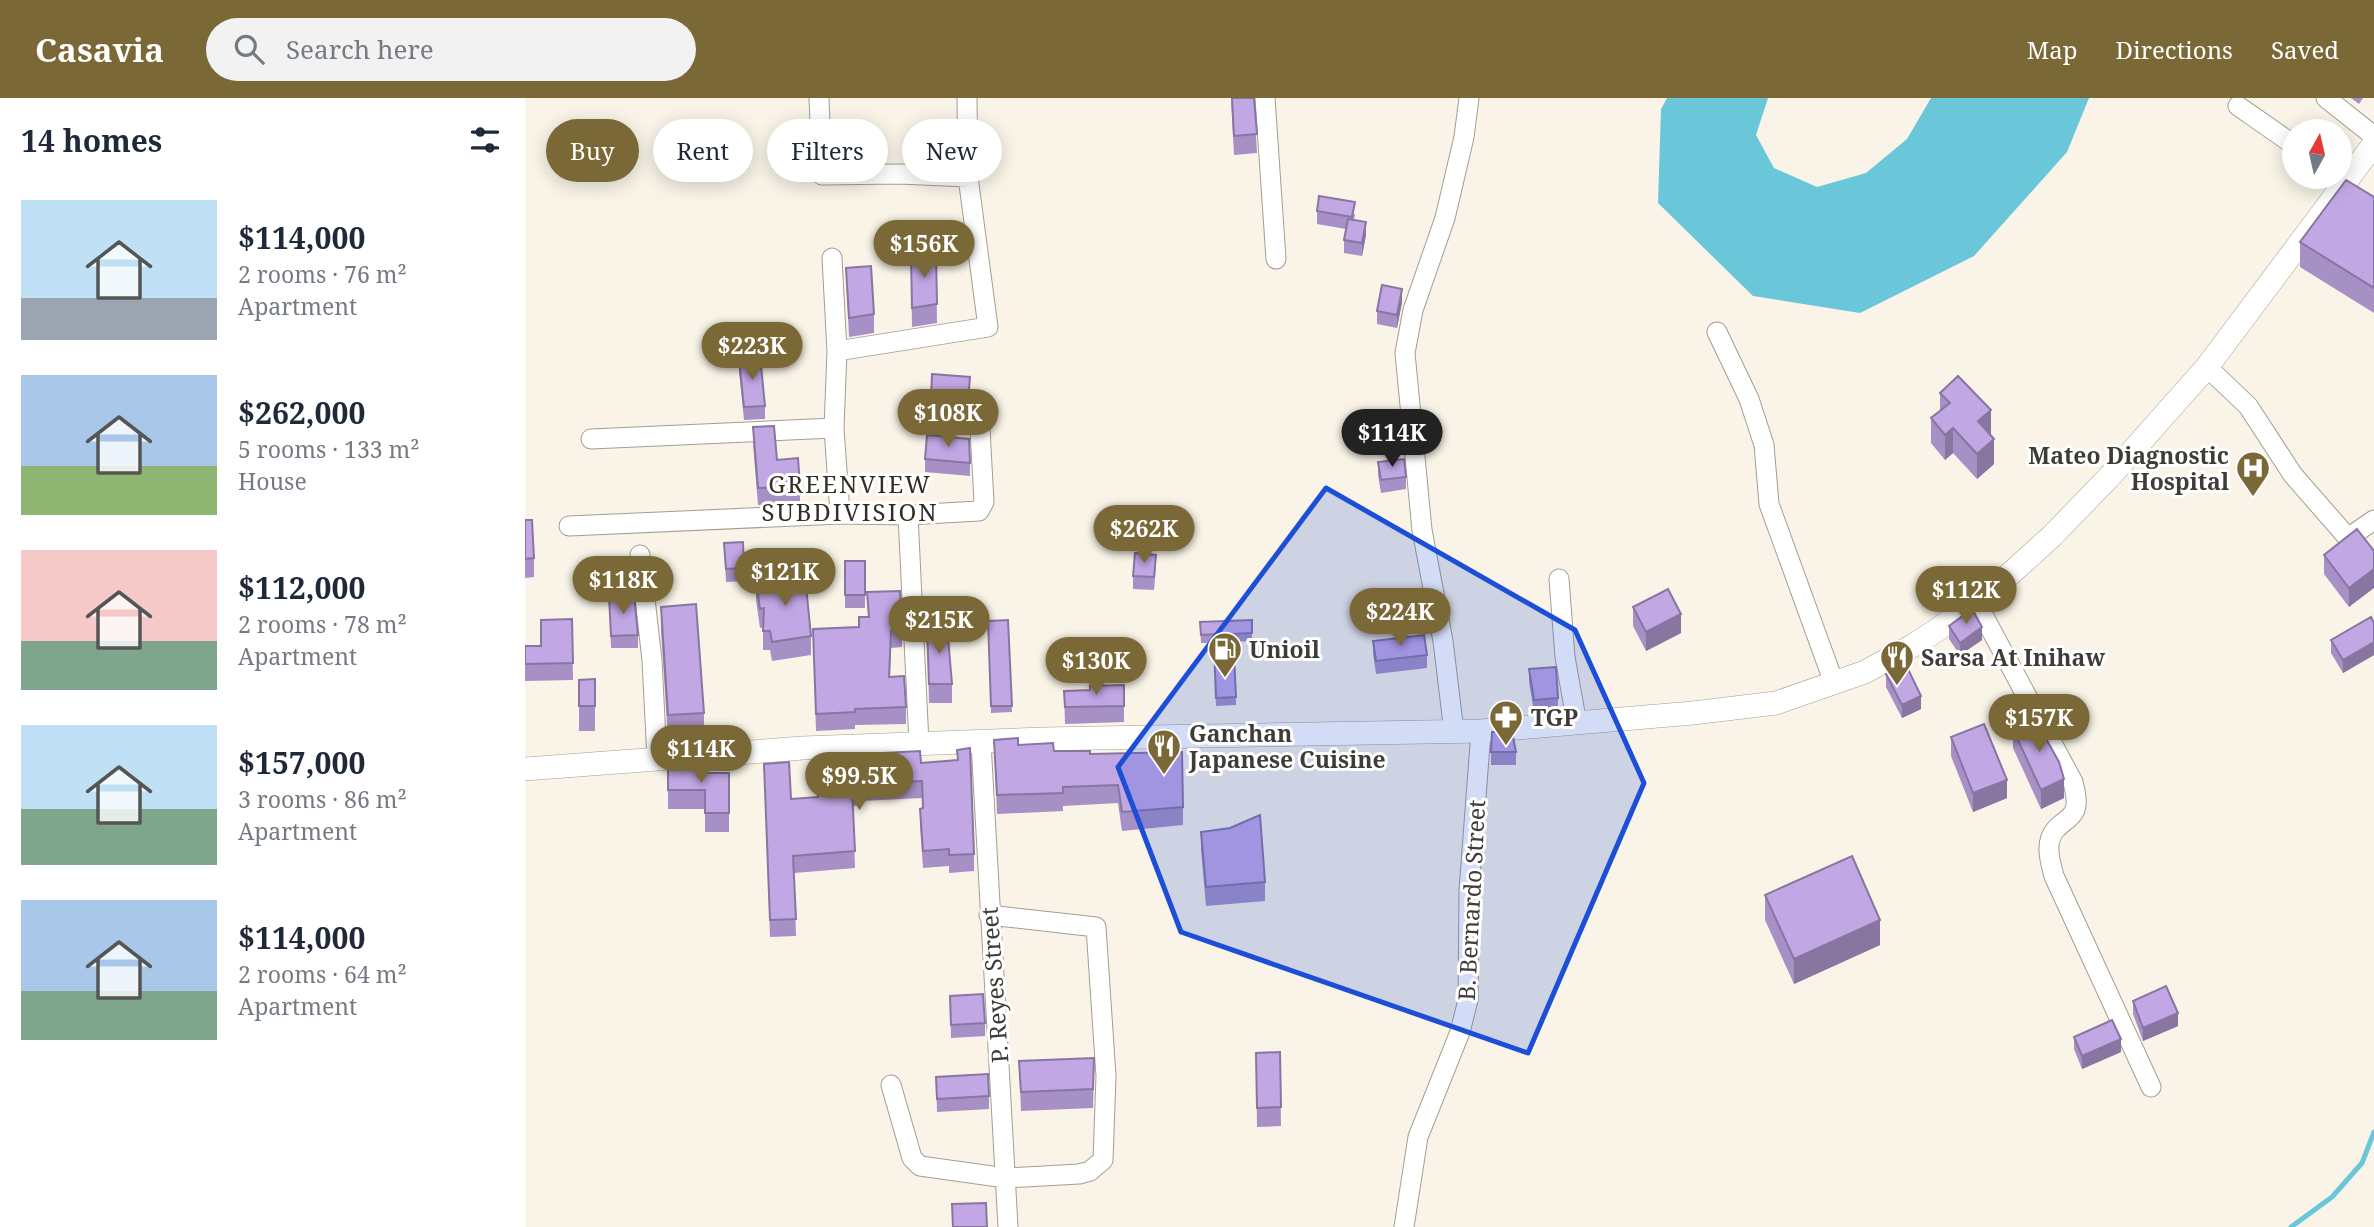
<!DOCTYPE html>
<meta charset="utf-8">
<style>
body{margin:0;font-family:"Noto Serif",serif;background:#f2f2f3;color:#1f2937;height:100vh;display:flex;flex-direction:column;font-size:26px;white-space:nowrap}
*{box-sizing:border-box;margin:0}
p{font-size:23px;color:#747a83}
.icon{flex:none;width:38px;height:38px;fill:none;stroke:currentColor;stroke-width:2;stroke-linecap:round;stroke-linejoin:round}
.map{position:relative;flex:1;overflow:hidden}
.sheet{display:flex;flex-direction:column;background:#fff;width:525px}
.sheet>*{flex:none}
.guide{position:absolute;left:21px;top:21px;width:665px;height:63px;display:flex;gap:14px}
.needle{width:46px;rotate:8deg}
.tools{position:absolute;left:1757px;top:21px;display:grid;gap:14px}
.tools a{display:grid;place-items:center;width:70px;height:70px;border-radius:50%;background:#fff;box-shadow:0 4px 18px #0003;font-size:35px}
.price{position:absolute;translate:-50% -60px;padding:0 16px;border-radius:24px;background:#7a6836;color:#fff;font-size:23px;line-height:46px;filter:drop-shadow(0 2px 4px #0008)}
.price::after{content:'';position:absolute;left:50%;top:42px;width:21px;height:16px;margin-left:-10px;background:inherit;clip-path:polygon(0 0,100% 0,50% 100%)}
.price.current{background:#222;color:#fff}
ul{padding:0;list-style:none}
li{display:flex;align-items:center;gap:21px;height:175px;padding:0 21px}
li span{display:grid;place-items:center;flex:none;width:196px;height:140px;border-radius:0px;color:#555}
li>.icon{margin-inline-start:auto}
span .icon{width:84px;height:84px;fill:#fffc;stroke-width:1}
li b{font-size:30px}
h2{display:flex;justify-content:space-between;align-items:center;height:84px;padding:0 21px;font-size:30px}
.tag{padding:0 24px;border-radius:32px;background:#fff;box-shadow:0 4px 18px #0003;font-size:24px;line-height:63px}
.tag.current{background:#7a6836;color:#fff}
header{display:flex;align-items:center;gap:42px;box-sizing:border-box;height:98px;padding:0 35px;background:#7a6836;color:#fff}
header strong{font-size:33px}
nav{display:flex;gap:38px;margin-inline-start:auto;font-size:24px}
.search{width:490px;height:63px;background:#f2f2f3;display:flex;align-items:center;gap:18px;box-sizing:border-box;padding:0 24px;border-radius:38px;color:#747a83;font-size:26px}
main{display:flex;flex:1;min-height:0}
.map>svg:first-child{display:block}
.water{fill:#6ac7da}
.lines{fill:none;stroke-linecap:round;stroke-linejoin:round}
.stream{stroke:#6ac7da;stroke-width:5}
.minor-casing{stroke:#a29e91;stroke-width:21}
.major-casing{stroke:#a29e91;stroke-width:24}
.minor{stroke:#fff;stroke-width:19}
.major{stroke:#fff;stroke-width:23}
.wall{fill:#a790c5}
.shaded-wall{fill:#8875a0}
.building{fill:#c2a7e5;stroke:#8875a0;stroke-width:2}
.marked{fill:#1d4ed8;fill-opacity:0.2;stroke:#1d4ed8;stroke-width:5;stroke-linejoin:round}
.labels{text-anchor:middle;dominant-baseline:central;stroke-width:6;stroke-linejoin:round;paint-order:stroke}
.poi-label{font-size:23px;font-weight:bold;fill:#3e3c37;stroke:#fff;text-anchor:start}
.street-label{font-size:23px;fill:#3e3c37;stroke:#fff}
.neighbourhood-label{font-size:24px;letter-spacing:2px;fill:#322e24;stroke:#fff}
</style>
<header>
<strong>Casavia</strong>
<div class="search"><svg class="icon" aria-label="search" viewBox="0 0 24 24"><circle cx="10" cy="10" r="6"/><path d="M15 15l6 6"/></svg>Search here</div>
<nav><a>Map</a><a>Directions</a><a>Saved</a></nav>
</header>
<main>
<section class="sheet">
<h2>14 homes<svg class="icon" aria-label="filters" viewBox="0 0 24 24"><path d="M4 7h16M4 17h16"/><circle cx="9" cy="7" r="2"/><circle cx="15" cy="17" r="2"/></svg></h2>
<ul>
<li><span style="background:linear-gradient(#bfe0f5 70%,#9aa5b1 0)"><svg class="icon" aria-label="home" viewBox="0 0 24 24"><path d="M3 11l9-7 9 7M6 9v11h12V9"/></svg></span><div><b>$114,000</b><p>2 rooms · 76 m²</p><p>Apartment</p></div></li>
<li><span style="background:linear-gradient(#a9c7e8 65%,#8fb573 0)"><svg class="icon" aria-label="home" viewBox="0 0 24 24"><path d="M3 11l9-7 9 7M6 9v11h12V9"/></svg></span><div><b>$262,000</b><p>5 rooms · 133 m²</p><p>House</p></div></li>
<li><span style="background:linear-gradient(#f6c9c9 65%,#7fa58c 0)"><svg class="icon" aria-label="home" viewBox="0 0 24 24"><path d="M3 11l9-7 9 7M6 9v11h12V9"/></svg></span><div><b>$112,000</b><p>2 rooms · 78 m²</p><p>Apartment</p></div></li>
<li><span style="background:linear-gradient(#bfe0f5 60%,#7fa58c 0)"><svg class="icon" aria-label="home" viewBox="0 0 24 24"><path d="M3 11l9-7 9 7M6 9v11h12V9"/></svg></span><div><b>$157,000</b><p>3 rooms · 86 m²</p><p>Apartment</p></div></li>
<li><span style="background:linear-gradient(#a9c7e8 65%,#7fa58c 0)"><svg class="icon" aria-label="home" viewBox="0 0 24 24"><path d="M3 11l9-7 9 7M6 9v11h12V9"/></svg></span><div><b>$114,000</b><p>2 rooms · 64 m²</p><p>Apartment</p></div></li>
</ul>
</section>
<div class="map">
<svg width="1849" height="1129" viewBox="0 0 1849 1129">
<rect width="100%" height="100%" fill="#f9f4e7"/>
<path class="water" d="M1142,0H1243L1231,37L1249,70L1292,89L1341,75L1382,41L1406,0H1564L1542,54L1449,158L1335,215L1228,198L1133,105L1136,11Z"/>
<g class="lines">
<path class="stream" d="M1766,1129L1807,1099L1837,1065L1849,1034"/>
<g class="minor-casing">
<path id="minor" d="M294,0L297,77L374,76L443,79
M740,0L751,161
M1801,0L1849,38
M1713,8L1769,47
M307,160L312,253L309,330L315,416
M1192,234L1224,301L1239,347L1244,406L1309,585
M312,253L463,229L443,79L442,0
M1682,269L1723,308L1768,377L1823,440L1849,422
M66,341L309,330
M383,417L394,646
M44,428L315,416L383,417L454,413L459,404L455,331
M115,457L127,562L132,661
M1034,481L1040,559L1052,626
M1451,504L1548,684C1550,693 1553,703 1550,712C1546,721 1537,724 1531,731C1519,744 1525,763 1529,778L1626,989
M929,634L918,543L897,432L880,255L888,212L920,120L939,39L944,0
M456,644L483,1129
M366,987L387,1060L395,1068L481,1080L554,1076L565,1073L578,1062L581,978L571,829L464,817
M879,1129L893,1039L935,934L943,902L944,792L956,633"/>
</g>
<g class="major-casing">
<path id="major" d="M0,671L278,650L518,641L956,633L1168,615L1251,605L1340,574L1389,547L1415,530L1474,486L1527,438L1587,376L1682,269L1849,46"/>
</g>
<use href="#minor" class="minor"/>
<use href="#major" class="major"/>
</g>
<path class="wall" d="M706,0H729L732,55L709,57Z
M1826,0H1838L1834,6Z
M1849,99V215L1775,169V144Z
M792,113L830,116L829,122L841,137L837,158L819,155V142L821,131L792,126Z
M386,156H411L412,225L387,229Z
M321,170L349,216V235L324,239Z
M877,204L872,230L852,226V213Z
M214,261L240,308V321L219,322L214,273Z
M445,291L443,317L406,314V301Z
M1415,295L1465,337L1469,366L1452,381L1428,355L1420,362L1406,345V320L1415,313Z
M228,329L252,362L275,388V406L233,407L228,346Z
M400,361L445,365V378L400,374Z
M853,364L881,379V391L856,395L853,377Z
M0,422L9,460V479L0,480Z
M199,445L219,470V483L201,484Z
M1849,453L1824,509L1799,476V457Z
M320,463H340V510H320Z
M631,469L629,492L608,491V478Z
M231,483L286,538V557L247,563L245,552H238V529L235,530L231,502Z
M342,494L377,532V549L366,550L365,579L381,609V626L330,627V631L291,633L288,531L334,529V519H343Z
M84,497L113,537V550H86Z
M136,509L179,615V640L143,642L136,533Z
M1108,509L1156,535L1121,553L1108,528Z
M47,521L48,582L0,583V548H16Z
M483,522L487,614L466,615L463,523Z
M727,522V543L709,544L711,607L691,608L689,547L692,546V545H676L675,524Z
M1849,525V557L1818,575L1806,555V542Z
M1424,528L1457,542L1435,557L1424,541Z
M402,529L427,586V605H404Z
M848,543L902,557V570L851,576L848,555Z
M1004,571L1033,600V612L1009,614L1004,584Z
M1361,576L1396,611L1377,620L1361,589Z
M70,581V633H54V582Z
M599,587V624L540,626L539,593L565,592Z
M1488,631L1539,700L1516,711L1488,650Z
M1426,639L1482,700L1448,714L1426,658Z
M469,642L529,653L565,656L658,709V727L597,733L593,705L538,708V713L472,716Z
M432,652L449,756V773L424,775V768L398,770L395,728V711H398L397,700L336,703V707L328,708L330,770L269,775L271,838L245,839L239,666L266,701L292,699L290,661L396,665L432,662Z
M966,654H991V667H966Z
M143,665L172,675H204V734H180V711H143Z
M676,734L740,784V803L681,808L676,752Z
M1240,797L1355,847L1269,886L1240,822Z
M425,898L460,925V938L426,940Z
M1608,903L1653,928L1618,943L1608,916Z
M1549,939L1596,954L1557,971L1549,951Z
M755,954L756,1028L732,1029L731,955Z
M494,963L569,979L568,1010L496,1013Z
M411,979L464,998V1011L412,1014Z"/>
<path class="shaded-wall" d="M841,124V137L837,158V145Z
M877,191V204L872,230V217Z
M1466,312V337L1453,323Z
M1428,330V355L1420,362V337Z
M1469,341V366L1452,381V356Z
M1849,471V490L1824,509V490Z
M1156,516V535L1121,553V534Z
M1457,529V542L1435,557V545Z
M1849,544V557L1818,575V562Z
M1396,598V611L1377,620V607Z
M1539,681V700L1516,711V692Z
M1482,682V700L1448,714V695Z
M1355,822V847L1269,886V861Z
M1653,915V928L1618,943V930Z
M1596,941V954L1557,971V958Z"/>
<path class="building" d="M707,0H729L732,36L709,38Z
M1821,82L1849,99V190L1775,144Z
M794,98L830,104L827,119L792,113Z
M823,121L841,124L837,145L819,142Z
M386,156H411L412,206L387,210Z
M346,168L349,216L324,220L321,170Z
M857,187L877,191L872,217L852,213Z
M235,258L240,308L219,309L214,261Z
M407,276L445,279L443,304L406,301Z
M1433,278L1466,312L1453,323L1469,341L1452,356L1428,330L1420,337L1406,320L1425,305L1415,295Z
M249,328L252,362L273,360L275,388L233,390L228,329Z
M402,337L444,341L445,365L400,361Z
M879,361L881,379L856,382L853,364Z
M0,422H7L9,460L0,461Z
M1832,431L1849,453V471L1824,490L1799,457Z
M218,444L219,470L201,471L199,445Z
M610,455L631,457L629,479L608,478Z
M320,463H340V497H320Z
M280,478L286,538L247,544L245,533H238L239,510L235,511L231,483Z
M1143,491L1156,516L1121,534L1108,509Z
M375,493L377,532L366,533L364,579L379,578L381,609L330,611V614L291,616L288,531L334,529V519H344L342,494Z
M84,497H109L113,537L86,538Z
M171,506L179,615L143,617L136,509Z
M1447,511L1457,529L1435,545L1424,528Z
M1846,519L1849,525V544L1818,562L1806,542Z
M47,521L48,565L0,566V548H16V522Z
M483,522L487,608H466L463,523Z
M727,522V535L708,536L711,599L691,600L689,547L693,546L692,536L676,537L675,524Z
M422,528L427,586H404L402,529Z
M899,537L902,557L851,563L848,543Z
M1381,567L1396,598L1377,607L1361,576Z
M1031,569L1033,600L1009,602L1004,571Z
M70,581V608H54V582Z
M599,587V608L540,609L539,593L565,592V588Z
M1510,621L1534,664L1539,681L1516,692L1488,631Z
M1459,626L1482,682L1448,695L1426,639Z
M987,633L991,654H966L967,634Z
M493,640V647L528,645L529,653H565V656L657,654L658,709L597,714L593,687L538,689V695L472,697L469,642Z
M445,650L449,756L424,757V751L398,753L395,711L398,710L397,683L336,686V690H327L330,753L268,758L271,821L245,822L239,666L264,664L266,701L293,699L290,661L340,657V656L395,653L396,665L433,662L432,652Z
M143,665H172V675H204V715H180V692H143Z
M735,717L740,784L681,789L676,734L705,730Z
M1327,758L1355,822L1269,861L1240,797Z
M1641,888L1653,915L1618,930L1608,903Z
M458,896L460,925L426,927L425,898Z
M1587,922L1596,941L1557,958L1549,939Z
M755,954L756,1009L732,1010L731,955Z
M569,960L568,991L496,994L494,963Z
M463,976L464,998L412,1001L411,979Z
M461,1105L462,1129H428L427,1106Z"/>
<path class="marked" d="M801,390L1050,532L1119,685L1003,955L656,834L593,669Z"/>
<defs>
<g id="hospital-pin" transform="scale(1.75)"><path d="M0 17L-7.5 6A9.5 9.5 0 1 1 7.5 6Z" fill="#7a6836" stroke="#fff"/><path d="M-5-5h3v3.5h4V-5h3V5h-3V1.5h-4V5h-3Z" fill="#fff"/></g>
<g id="fuel-pin" transform="scale(1.75)"><path d="M0 17L-7.5 6A9.5 9.5 0 1 1 7.5 6Z" fill="#7a6836" stroke="#fff"/><path d="M-5.5-6h7V0h2V4h1.3V-2.5L3-4.5l.8-.8L6-3V5H2.5V1h-1V6h-7ZM-4.2-4.7v3.2H.2V-4.7Z" fill="#fff"/></g>
<g id="restaurant-pin" transform="scale(1.75)"><path d="M0 17L-7.5 6A9.5 9.5 0 1 1 7.5 6Z" fill="#7a6836" stroke="#fff"/><path d="M-5-6h1v4h1v-4h1v4h1v-4h1v5L-1.5 .5V6h-2V.5L-5-1ZM5-6V6H3V1.5H1.5Q1.5-4 5-6Z" fill="#fff"/></g>
<g id="pharmacy-pin" transform="scale(1.75)"><path d="M0 17L-7.5 6A9.5 9.5 0 1 1 7.5 6Z" fill="#7a6836" stroke="#fff"/><path d="M-2-6h4v4h4v4h-4v4h-4v-4h-4v-4h4Z" fill="#fff"/></g>
</defs>
<g fill-rule="evenodd">
<use href="#hospital-pin" x="1728" y="370"/>
<use href="#fuel-pin" x="700" y="551"/>
<use href="#restaurant-pin" x="1372" y="559"/>
<use href="#pharmacy-pin" x="981" y="619"/>
<use href="#restaurant-pin" x="639" y="648"/>
</g>
<g class="labels">
<g class="poi-label">
<text x="1704" y="357" text-anchor="end">Mateo Diagnostic<tspan x="1704" dy="26">Hospital</tspan></text>
<text x="724" y="551">Unioil</text>
<text x="1396" y="559">Sarsa At Inihaw</text>
<text x="1006" y="619">TGP</text>
<text x="664" y="635">Ganchan<tspan x="664" dy="26">Japanese Cuisine</tspan></text>
</g>
<g class="street-label">
<text transform="translate(946 802) rotate(-87)">B. Bernardo Street</text>
<text transform="translate(469 887) rotate(-94)">P. Reyes Street</text>
</g>
<g class="neighbourhood-label">
<text x="325" y="385">GREENVIEW<tspan x="325" dy="28">SUBDIVISION</tspan></text>
</g>
</g>
</svg>
<div class="tools">
<a><svg class="needle" viewBox="-14 -14 28 28"><path d="M0-13l5 13h-10z" fill="#e53935"/><path d="M0 13l5-13h-10z" fill="#747a83"/></svg></a>
</div>
<b class="price" style="left:399px;top:182px">$156K</b>
<b class="price" style="left:227px;top:284px">$223K</b>
<b class="price" style="left:423px;top:351px">$108K</b>
<b class="price current" style="left:867px;top:371px">$114K</b>
<b class="price" style="left:619px;top:467px">$262K</b>
<b class="price" style="left:260px;top:510px">$121K</b>
<b class="price" style="left:98px;top:518px">$118K</b>
<b class="price" style="left:1441px;top:528px">$112K</b>
<b class="price" style="left:875px;top:550px">$224K</b>
<b class="price" style="left:414px;top:558px">$215K</b>
<b class="price" style="left:571px;top:599px">$130K</b>
<b class="price" style="left:1514px;top:656px">$157K</b>
<b class="price" style="left:176px;top:687px">$114K</b>
<b class="price" style="left:334px;top:714px">$99.5K</b>
<div class="guide">
<a class="tag current">Buy</a>
<a class="tag">Rent</a>
<a class="tag">Filters</a>
<a class="tag">New</a>
</div>
</div>
</main>
